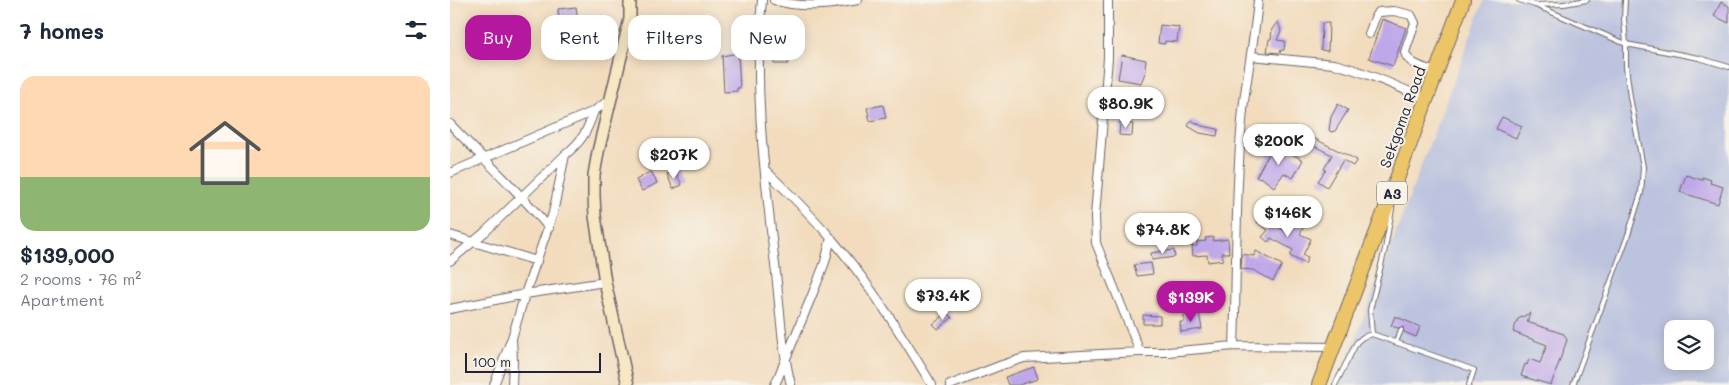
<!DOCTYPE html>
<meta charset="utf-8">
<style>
body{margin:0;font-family:Mali,sans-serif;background:#f6f6f7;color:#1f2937;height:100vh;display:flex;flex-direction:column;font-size:19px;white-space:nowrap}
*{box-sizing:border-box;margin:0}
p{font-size:16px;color:#747a83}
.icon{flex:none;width:28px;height:28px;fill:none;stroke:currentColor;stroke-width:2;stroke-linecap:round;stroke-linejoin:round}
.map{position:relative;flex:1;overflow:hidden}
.details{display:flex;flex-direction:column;background:#fff;width:450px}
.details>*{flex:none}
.top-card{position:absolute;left:15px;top:15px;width:475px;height:45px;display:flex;gap:10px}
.buttons{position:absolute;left:1214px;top:320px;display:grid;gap:10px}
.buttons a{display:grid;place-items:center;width:50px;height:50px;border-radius:10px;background:#fff;box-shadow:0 2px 12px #0003;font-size:25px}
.scale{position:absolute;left:15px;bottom:12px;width:136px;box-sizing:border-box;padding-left:5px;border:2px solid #22223b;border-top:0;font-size:14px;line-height:18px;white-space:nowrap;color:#22223b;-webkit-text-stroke:4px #f7f3e8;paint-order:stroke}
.price{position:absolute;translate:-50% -42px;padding:0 11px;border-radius:18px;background:#fff;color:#222;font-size:16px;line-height:32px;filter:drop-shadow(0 1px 2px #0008)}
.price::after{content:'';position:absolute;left:50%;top:30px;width:15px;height:11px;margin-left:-8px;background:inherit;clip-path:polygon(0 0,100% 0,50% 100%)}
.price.active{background:#b5179e;color:#fff}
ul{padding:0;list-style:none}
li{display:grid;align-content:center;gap:10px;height:265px;padding:0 20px}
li+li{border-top:1px solid #e0e1e3}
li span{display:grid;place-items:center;height:155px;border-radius:15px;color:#555}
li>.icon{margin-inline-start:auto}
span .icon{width:90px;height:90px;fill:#fffc;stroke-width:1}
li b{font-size:21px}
h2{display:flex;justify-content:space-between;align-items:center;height:60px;padding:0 20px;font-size:21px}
.pill{padding:0 18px;border-radius:15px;background:#fff;box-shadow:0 2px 12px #0003;font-size:18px;line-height:45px}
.pill.active{background:#b5179e;color:#fff}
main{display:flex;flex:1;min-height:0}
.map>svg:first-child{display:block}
.industrial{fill:#bbc3de;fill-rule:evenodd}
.building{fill:#bfa8e9}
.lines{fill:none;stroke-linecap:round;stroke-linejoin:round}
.lane-casing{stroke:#6b6368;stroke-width:6}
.street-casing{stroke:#6b6368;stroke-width:10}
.secondary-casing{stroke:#6b6368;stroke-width:14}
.highway-casing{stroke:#6b6368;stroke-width:16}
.lane{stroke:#fff;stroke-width:4}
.street{stroke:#fff;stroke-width:8}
.secondary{stroke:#f7e8c3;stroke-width:11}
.highway{stroke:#ecc569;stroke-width:14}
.labels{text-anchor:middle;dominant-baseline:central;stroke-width:4;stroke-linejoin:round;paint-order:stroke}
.shield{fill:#f7f3e8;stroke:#62616f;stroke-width:1}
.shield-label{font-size:14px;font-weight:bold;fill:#22223b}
.street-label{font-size:15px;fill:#22223b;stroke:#f7f3e8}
</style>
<main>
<section class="details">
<h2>7 homes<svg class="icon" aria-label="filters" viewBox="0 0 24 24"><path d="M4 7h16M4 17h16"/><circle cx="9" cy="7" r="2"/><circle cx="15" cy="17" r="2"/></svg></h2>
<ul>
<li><span style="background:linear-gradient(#ffd9b3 65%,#8fb573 0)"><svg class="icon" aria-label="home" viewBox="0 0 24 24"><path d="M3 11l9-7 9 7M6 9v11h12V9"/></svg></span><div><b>$139,000</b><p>2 rooms · 76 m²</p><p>Apartment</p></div></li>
</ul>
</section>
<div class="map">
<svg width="1279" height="385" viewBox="0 0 1279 385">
<rect width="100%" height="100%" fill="#f7f3e8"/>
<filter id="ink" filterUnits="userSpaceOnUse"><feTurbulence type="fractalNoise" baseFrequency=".02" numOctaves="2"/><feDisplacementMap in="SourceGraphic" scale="10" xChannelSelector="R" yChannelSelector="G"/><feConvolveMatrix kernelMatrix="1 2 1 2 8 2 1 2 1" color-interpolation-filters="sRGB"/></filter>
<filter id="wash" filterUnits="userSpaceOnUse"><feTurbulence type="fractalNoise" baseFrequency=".0096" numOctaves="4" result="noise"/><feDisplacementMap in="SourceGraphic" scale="20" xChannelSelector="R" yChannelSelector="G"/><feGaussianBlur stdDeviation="1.12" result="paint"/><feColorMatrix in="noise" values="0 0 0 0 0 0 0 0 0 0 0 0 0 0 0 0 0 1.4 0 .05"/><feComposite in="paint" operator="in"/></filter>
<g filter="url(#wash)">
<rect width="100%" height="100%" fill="#f2dcbd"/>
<path class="industrial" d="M1034,0H1279V385H888ZM1222,329H1255V361H1222Z"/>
<g id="blocks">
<path class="building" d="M1271,2L1279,6V23L1264,16Z
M126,7L128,22L109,24L108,9Z
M932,19L956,28L943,66L919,58Z
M828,21L831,31L827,40L835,41L834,50H831L830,53L817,52L819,39H821L822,29Z
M872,23H879L878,51L871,50Z
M710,25L729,27L727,42L715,41V44L708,43Z
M327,28H340L338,64H324V31H327Z
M288,53L290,88H287V91L274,92L272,56Z
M672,55L696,60L695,67L697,68L691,83L668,79Z
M888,104L898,110L885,131L881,132L879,130L881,117Z
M433,105L436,118L420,121L417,108Z
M1052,117L1072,126L1066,138L1046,129Z
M741,120L752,126L768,129L767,136L750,133L738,126Z
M670,122L683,124L682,136L669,135Z
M863,138L907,160L903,166L893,160L877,187L868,181L876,170L874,169L882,155L860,144Z
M824,144L853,160L843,178L834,173L824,187L812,178L806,177Z
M256,146V154L240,156L239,148Z
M201,171L207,183L192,191L186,180Z
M225,171L232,185L223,189L217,174Z
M1236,175L1252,180V177L1261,180L1260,183L1273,187L1268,204L1230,192Z
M811,216L822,224L824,223L837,233L843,222L853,228L850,234L861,239L853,255L858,257L855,264L840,256L843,250L821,238L818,242L812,237L818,230L807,222Z
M763,237V241L778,239L779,253H772L773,260L758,262L757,255L743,256L742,246H747V242L756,241L755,238Z
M724,250L725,257L702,260L701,253Z
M806,251L832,265L823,281L803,270L791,269L792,254L804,256Z
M701,263L703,274L687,276L684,265Z
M463,285L478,292L486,302L480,306Z
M497,313L502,318L488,329L483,324Z
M749,313L752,329L731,332L730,322H734V315Z
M1080,313L1077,322L1114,334L1117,340L1101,385L1071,376L1075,364L1077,365L1079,359L1090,363L1097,345L1063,332L1068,319Z
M693,315L710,316V324H693Z
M945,316L970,327L966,337L954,332L953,327L948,328L941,326Z
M584,367L588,379L569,385H558L555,377Z"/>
</g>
</g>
<g filter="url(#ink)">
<use href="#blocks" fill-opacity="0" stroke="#6b6368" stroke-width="1"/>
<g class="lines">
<g class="lane-casing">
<path id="lane" d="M1069,0L1085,5L1114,4L1137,0
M1175,0L1174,19L1176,44L1249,58L1279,67
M1085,5L1176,44V67L1180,97L1193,167L1191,193L1178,235L1123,385
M922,334L920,310L935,249L942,209
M946,342L951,330
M885,385L907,342L913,337L922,334L1024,370L1019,385"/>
</g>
<g class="street-casing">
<path id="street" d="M312,0C303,88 315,177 325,265C330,305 331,345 341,385
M324,0C351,9 381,5 408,0
M658,0V58L645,216L646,243L690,352H718L784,346L884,347
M919,34L926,15L929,12L944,11L961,15L965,23L955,52C957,64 975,68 986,72
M801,56L884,64C916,72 946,86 976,99
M0,124C33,159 69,191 99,228
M316,171C338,192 360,214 380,237C419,282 451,334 482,385
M0,173L144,111L161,99
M0,235L87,261
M0,261L35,232L115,155C132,141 137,132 144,111
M0,309L75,294L103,213L115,155
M784,346C787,267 785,188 793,110C797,73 805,37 808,0
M44,385L61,340
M62,385L63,361L62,338L75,294L155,282
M325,385L367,283L375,262L381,238
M500,385L552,365L574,358L690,352"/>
</g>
<g class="secondary-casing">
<path id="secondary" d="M178,385L155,282L145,216L144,196V175L148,152L180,19V0"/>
</g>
<g class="highway-casing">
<path id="highway" d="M869,385L942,192L1013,0"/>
</g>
<use href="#lane" class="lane"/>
<use href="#street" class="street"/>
<use href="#secondary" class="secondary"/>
<use href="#highway" class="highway"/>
</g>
</g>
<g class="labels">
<rect class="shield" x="927" y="181.5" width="30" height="23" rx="4"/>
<g class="shield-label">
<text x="942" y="193">A3</text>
</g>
<g class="street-label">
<text transform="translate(952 117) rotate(-70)">Sekgoma Road</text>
</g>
</g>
</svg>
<div class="buttons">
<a><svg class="icon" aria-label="layers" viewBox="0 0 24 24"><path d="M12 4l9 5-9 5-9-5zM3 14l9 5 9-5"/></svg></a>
</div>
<div class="scale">100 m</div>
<b class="price" style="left:676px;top:129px">$80.9K</b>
<b class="price" style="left:829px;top:166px">$200K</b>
<b class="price" style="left:224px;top:180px">$207K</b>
<b class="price" style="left:838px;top:238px">$146K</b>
<b class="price" style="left:713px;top:255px">$74.8K</b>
<b class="price" style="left:493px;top:321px">$73.4K</b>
<b class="price active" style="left:741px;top:323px">$139K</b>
<div class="top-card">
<a class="pill active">Buy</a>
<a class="pill">Rent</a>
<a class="pill">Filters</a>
<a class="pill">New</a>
</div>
</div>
</main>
